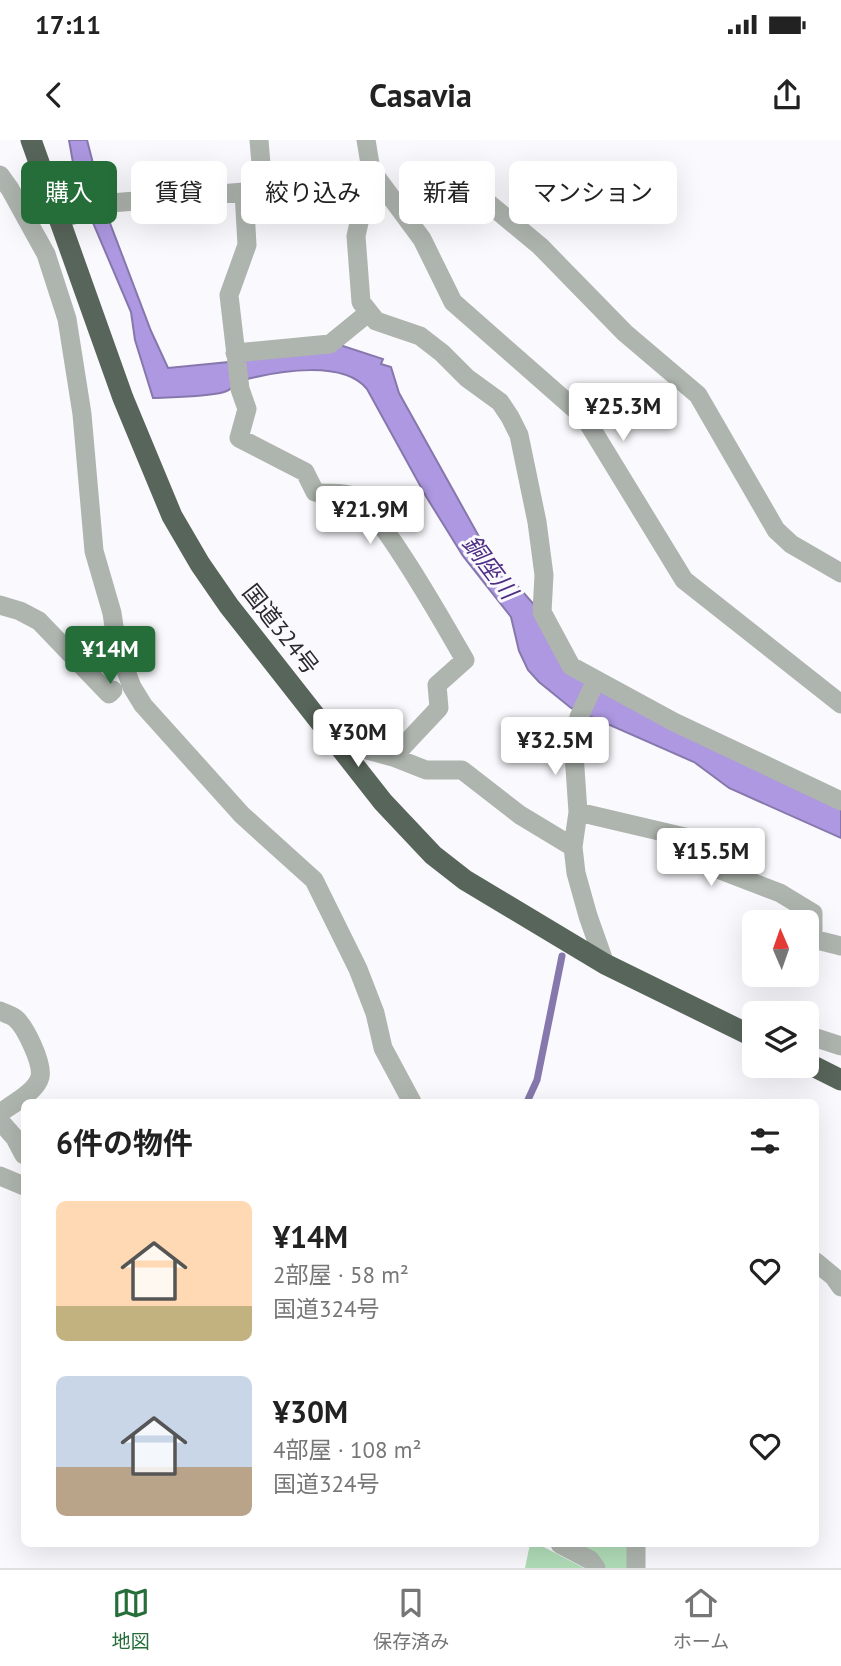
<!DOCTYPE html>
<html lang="ja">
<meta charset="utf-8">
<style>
body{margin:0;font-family:"PT Sans","Noto Sans JP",sans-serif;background:#f2f2f2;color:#222;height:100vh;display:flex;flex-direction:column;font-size:26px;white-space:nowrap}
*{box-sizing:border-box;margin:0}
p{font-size:23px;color:#767676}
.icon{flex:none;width:38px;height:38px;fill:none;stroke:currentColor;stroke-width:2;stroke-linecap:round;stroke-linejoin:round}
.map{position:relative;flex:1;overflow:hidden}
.drawer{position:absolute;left:21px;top:959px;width:798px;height:448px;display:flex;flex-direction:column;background:#fff;border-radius:10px;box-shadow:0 7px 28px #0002}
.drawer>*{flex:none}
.top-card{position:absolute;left:21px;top:21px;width:800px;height:63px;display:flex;gap:14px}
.needle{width:46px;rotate:358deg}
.controls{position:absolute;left:742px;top:770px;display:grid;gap:14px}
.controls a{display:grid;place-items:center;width:77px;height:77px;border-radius:10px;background:#fff;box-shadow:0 7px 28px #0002;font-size:35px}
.price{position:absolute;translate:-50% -60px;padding:0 16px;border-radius:7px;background:#fff;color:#222;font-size:23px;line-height:46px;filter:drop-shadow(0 2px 4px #0008)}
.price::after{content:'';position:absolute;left:50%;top:42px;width:21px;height:16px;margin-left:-10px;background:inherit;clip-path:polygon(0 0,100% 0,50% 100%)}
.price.on{background:#256d39;color:#fff}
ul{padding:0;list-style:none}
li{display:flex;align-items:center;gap:21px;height:175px;padding:0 35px}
li span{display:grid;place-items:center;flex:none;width:196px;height:140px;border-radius:10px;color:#555}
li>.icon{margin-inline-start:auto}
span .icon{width:84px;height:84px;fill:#fffc;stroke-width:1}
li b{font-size:30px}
h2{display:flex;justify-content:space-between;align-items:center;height:84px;padding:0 35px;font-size:30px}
.pill{padding:0 24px;border-radius:10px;background:#fff;box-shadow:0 7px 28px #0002;font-size:24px;line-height:63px}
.pill.on{background:#256d39;color:#fff}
.status{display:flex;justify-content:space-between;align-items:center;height:49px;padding:0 35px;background:#fff;direction:ltr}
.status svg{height:19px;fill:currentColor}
header{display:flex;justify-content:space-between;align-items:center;height:91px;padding:0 35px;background:#fff;font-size:32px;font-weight:600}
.dock{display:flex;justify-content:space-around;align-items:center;height:98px;border-top:2px solid #e0e0e0;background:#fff;font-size:19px;color:#767676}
.dock a{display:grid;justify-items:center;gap:4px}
.dock .on{color:#256d39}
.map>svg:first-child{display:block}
.green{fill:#b1ddb8}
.water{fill:#ad98e1;stroke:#8677ac;stroke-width:2}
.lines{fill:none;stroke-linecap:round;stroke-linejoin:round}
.stream{stroke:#8677ac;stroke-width:7}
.street{stroke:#aeb4ae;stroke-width:19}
.highway{stroke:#58655a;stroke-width:21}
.labels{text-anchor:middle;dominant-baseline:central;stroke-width:6;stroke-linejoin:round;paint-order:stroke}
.street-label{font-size:23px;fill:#2b292f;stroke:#faf9fd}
.water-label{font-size:24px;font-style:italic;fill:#4e2e84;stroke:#faf9fd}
</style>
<div class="status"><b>17:11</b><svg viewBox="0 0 49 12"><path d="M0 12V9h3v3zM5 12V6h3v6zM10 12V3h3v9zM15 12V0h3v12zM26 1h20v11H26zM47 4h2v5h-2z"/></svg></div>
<header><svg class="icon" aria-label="back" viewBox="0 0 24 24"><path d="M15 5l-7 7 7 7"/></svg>Casavia<svg class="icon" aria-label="share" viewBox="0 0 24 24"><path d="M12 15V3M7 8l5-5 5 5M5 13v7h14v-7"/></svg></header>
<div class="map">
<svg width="841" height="1428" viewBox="0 0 841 1428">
<rect width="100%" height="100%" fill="#faf9fd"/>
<path class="green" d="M530,1404H538L584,1428H525Z
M579,1404H628V1428H605Z"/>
<path class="water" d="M69,0H87L105,70L151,191L168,228L229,222L340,205L383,219L381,224L391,227L399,253L487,411L537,468L552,507L841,667V698L729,648L694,622L571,568L539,542L528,530L519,511L511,477L463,416L427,358L367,249C343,220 280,231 247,239C238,241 232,250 224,252C208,257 171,257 153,258L135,200L131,172L85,64L75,34Z"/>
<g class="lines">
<path class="stream" d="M527,962L537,940L562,816"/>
<path class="street" d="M259,0L263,49
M366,0L371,30L356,96L361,162L376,181L420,196L442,213L467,238L500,262L510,277L519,295L537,382L544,435L542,472L571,526L674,582L841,661
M371,30L422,99L453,162L585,278L684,440L841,564
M0,35L10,49L46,114L67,179L82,274L94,411L112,473L117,507L132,547L143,565L242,675L314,740L358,829L375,873L383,908L412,962
M244,52L247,105L229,155L240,249L247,269L239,298L305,332L315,352C327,355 341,351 352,356C378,365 448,491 465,520L437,545L439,568L393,617
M487,62L540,106L625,193L698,255L776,390L791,404L841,433
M58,80L111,63L244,52L334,42
M235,213L330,204L368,173
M0,465L20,471L39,481L109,554L113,550
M596,540L579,577L573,599L578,672L573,707L576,733L588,776L605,824
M334,601L393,617L426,630H462L520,675L573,707
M578,672L706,702L707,725L780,753L813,773V799L841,806
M0,871C4,873 11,875 15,878C25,886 43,923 40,937C36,952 12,964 0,973
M807,895L841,906
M0,981L15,998L24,1015
M0,1036L24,1046
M816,1122L834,1137L841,1147
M560,1404L590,1420L596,1428
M636,1428V1404"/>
<path class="highway" d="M31,0L123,258L172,376L200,424L229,466L383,662L433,715L465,740L605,824L754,897
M807,923L841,940"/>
</g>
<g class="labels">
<g class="street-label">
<text transform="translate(281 489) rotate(52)">国道324号</text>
</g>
<g class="water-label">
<text transform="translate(490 427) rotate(53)">銅座川</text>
</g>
</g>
</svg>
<div class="controls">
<a><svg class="needle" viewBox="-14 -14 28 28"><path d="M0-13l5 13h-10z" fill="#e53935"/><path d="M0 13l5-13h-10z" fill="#767676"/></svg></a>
<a><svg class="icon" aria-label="layers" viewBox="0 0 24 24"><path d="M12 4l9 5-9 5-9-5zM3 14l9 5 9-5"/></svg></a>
</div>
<b class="price" style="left:623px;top:303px">¥25.3M</b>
<b class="price" style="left:370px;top:406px">¥21.9M</b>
<b class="price on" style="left:110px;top:546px">¥14M</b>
<b class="price" style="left:358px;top:629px">¥30M</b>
<b class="price" style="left:555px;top:637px">¥32.5M</b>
<b class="price" style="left:711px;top:748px">¥15.5M</b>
<div class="top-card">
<a class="pill on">購入</a>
<a class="pill">賃貸</a>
<a class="pill">絞り込み</a>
<a class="pill">新着</a>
<a class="pill">マンション</a>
</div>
<section class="drawer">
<h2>6件の物件<svg class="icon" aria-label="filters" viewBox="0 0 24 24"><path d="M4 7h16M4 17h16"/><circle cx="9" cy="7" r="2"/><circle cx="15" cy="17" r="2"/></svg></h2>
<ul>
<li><span style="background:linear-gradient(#ffd9b3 75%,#c2b280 0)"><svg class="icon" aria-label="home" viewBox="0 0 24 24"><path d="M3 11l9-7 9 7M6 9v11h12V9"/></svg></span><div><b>¥14M</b><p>2部屋 · 58 m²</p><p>国道324号</p></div><svg class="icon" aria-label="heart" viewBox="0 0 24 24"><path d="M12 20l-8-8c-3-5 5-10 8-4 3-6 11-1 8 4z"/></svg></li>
<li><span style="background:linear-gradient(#c9d6e8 65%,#b9a48a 0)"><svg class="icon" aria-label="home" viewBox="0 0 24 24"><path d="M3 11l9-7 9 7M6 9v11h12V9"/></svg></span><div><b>¥30M</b><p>4部屋 · 108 m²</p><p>国道324号</p></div><svg class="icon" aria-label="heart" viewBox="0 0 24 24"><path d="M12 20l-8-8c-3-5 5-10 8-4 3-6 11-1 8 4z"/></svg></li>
</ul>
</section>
</div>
<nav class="dock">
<a class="on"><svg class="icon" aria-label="map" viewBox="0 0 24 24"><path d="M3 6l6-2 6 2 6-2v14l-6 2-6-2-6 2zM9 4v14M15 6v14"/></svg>地図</a>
<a><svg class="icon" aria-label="saved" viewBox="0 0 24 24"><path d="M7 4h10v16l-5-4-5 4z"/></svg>保存済み</a>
<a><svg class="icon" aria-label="home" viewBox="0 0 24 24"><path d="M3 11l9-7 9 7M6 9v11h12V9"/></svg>ホーム</a>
</nav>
